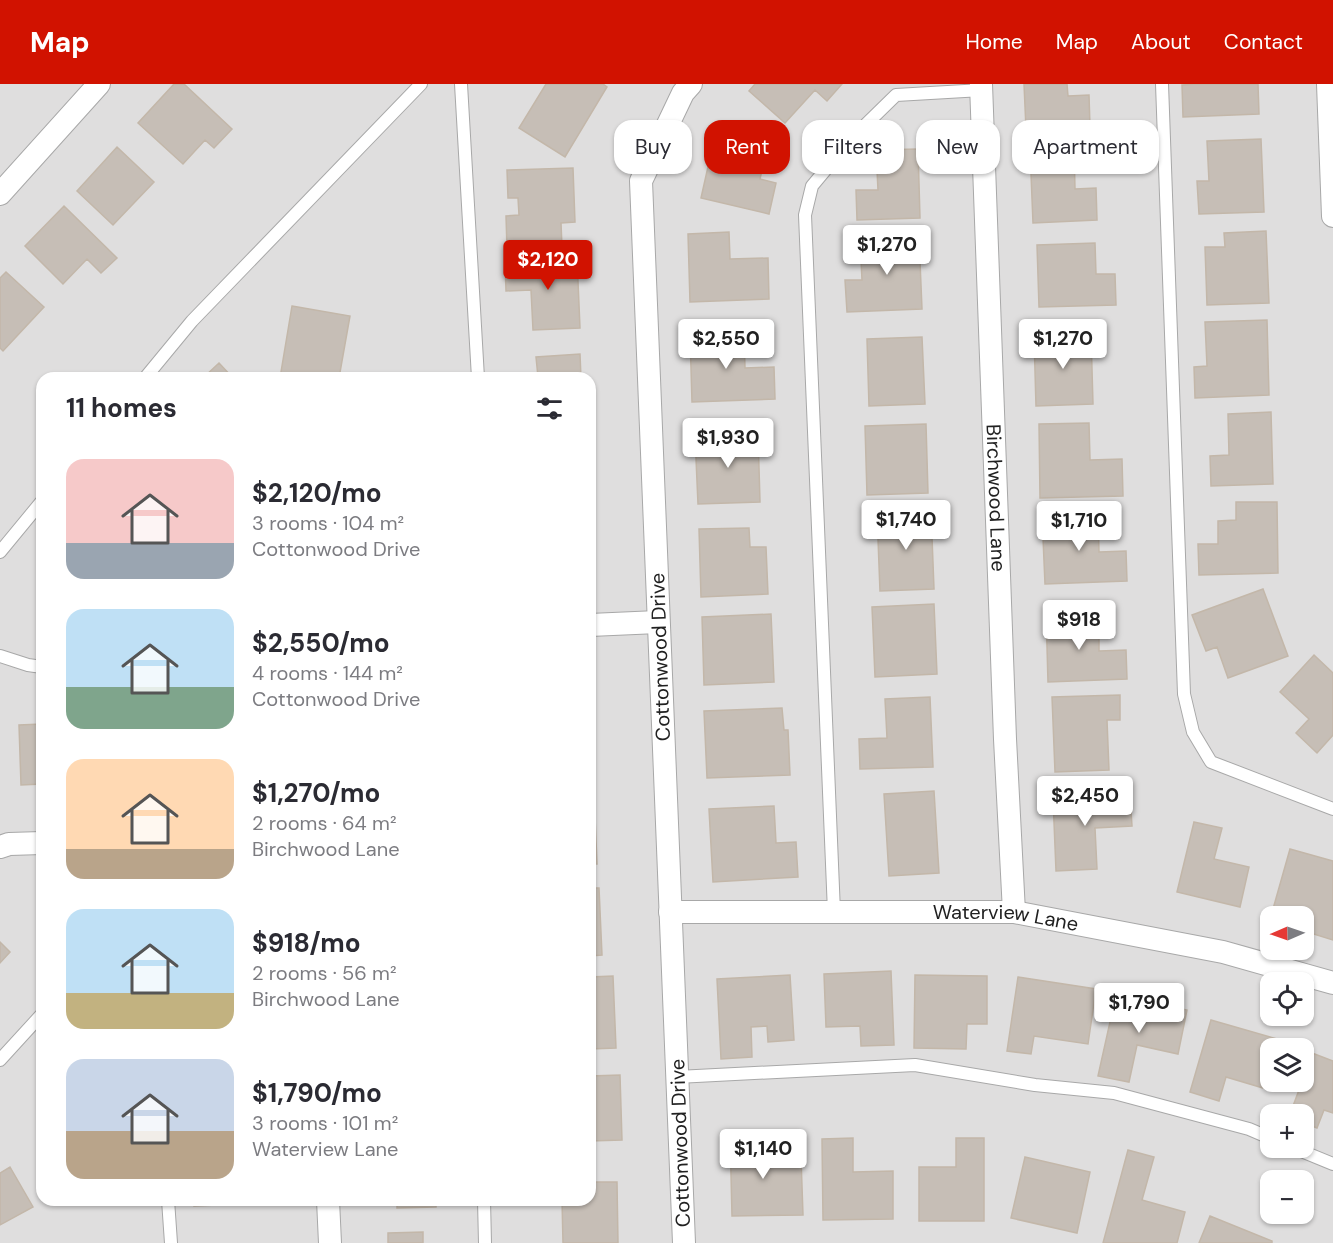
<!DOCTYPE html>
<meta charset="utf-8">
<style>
body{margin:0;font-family:"DM Sans",sans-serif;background:#f2f2f3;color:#2b2b33;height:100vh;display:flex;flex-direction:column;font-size:22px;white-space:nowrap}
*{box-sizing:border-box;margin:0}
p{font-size:20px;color:#7c7c81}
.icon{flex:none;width:33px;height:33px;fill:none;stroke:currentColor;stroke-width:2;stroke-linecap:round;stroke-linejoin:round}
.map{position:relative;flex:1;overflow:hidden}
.drawer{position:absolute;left:36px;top:288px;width:560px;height:834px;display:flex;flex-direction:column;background:#fff;border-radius:18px;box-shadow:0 2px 4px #0004}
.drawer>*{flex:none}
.guide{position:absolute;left:614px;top:36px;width:570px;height:54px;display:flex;gap:12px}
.needle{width:39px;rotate:268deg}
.fabs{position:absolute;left:1260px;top:822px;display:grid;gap:12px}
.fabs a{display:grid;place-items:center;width:54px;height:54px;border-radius:12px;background:#fff;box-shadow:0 2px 4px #0004;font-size:30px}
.price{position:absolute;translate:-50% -51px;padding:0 14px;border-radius:6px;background:#fff;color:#222;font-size:20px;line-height:39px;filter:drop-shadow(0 2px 3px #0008)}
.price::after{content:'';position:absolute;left:50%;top:36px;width:18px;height:14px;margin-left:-9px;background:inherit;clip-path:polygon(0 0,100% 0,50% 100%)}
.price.selected{background:#d11200;color:#fff}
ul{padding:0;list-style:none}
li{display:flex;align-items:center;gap:18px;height:150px;padding:0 30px}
li span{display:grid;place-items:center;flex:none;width:168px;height:120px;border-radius:18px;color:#555}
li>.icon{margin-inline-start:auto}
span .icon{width:72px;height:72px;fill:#fffc;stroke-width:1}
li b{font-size:26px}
h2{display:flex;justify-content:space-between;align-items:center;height:72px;padding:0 30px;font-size:26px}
.tag{padding:0 21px;border-radius:18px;background:#fff;box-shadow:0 2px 4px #0004;font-size:21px;line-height:54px}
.tag.selected{background:#d11200;color:#fff}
header{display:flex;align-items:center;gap:36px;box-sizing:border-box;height:84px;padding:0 30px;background:#d11200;color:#fff}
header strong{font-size:28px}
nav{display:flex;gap:33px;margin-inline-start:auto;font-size:21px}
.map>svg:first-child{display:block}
.residential{fill:#dfdede;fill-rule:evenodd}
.building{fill:#c6beb6;stroke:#c3b7a9;stroke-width:1.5}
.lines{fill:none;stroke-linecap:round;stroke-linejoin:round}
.service-casing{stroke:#a8a8a8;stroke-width:14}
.minor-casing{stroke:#a8a8a8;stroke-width:24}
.service{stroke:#fff;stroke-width:12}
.minor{stroke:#fff;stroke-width:22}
.labels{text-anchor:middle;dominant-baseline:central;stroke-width:5;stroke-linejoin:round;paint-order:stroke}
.street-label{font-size:20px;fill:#212121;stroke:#fff}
</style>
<header>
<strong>Map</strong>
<nav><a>Home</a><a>Map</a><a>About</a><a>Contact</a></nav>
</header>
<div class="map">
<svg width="1333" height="1159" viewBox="0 0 1333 1159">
<rect width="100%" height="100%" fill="#f1efe7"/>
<path class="residential" d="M0,0H1333V1159H0ZM42,294H590V1116H42ZM1270,832H1304V866H1270ZM1270,898H1304V932H1270ZM1270,964H1304V998H1270ZM1270,1030H1304V1064H1270ZM1270,1096H1304V1130H1270Z"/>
<path class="building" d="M174,0H184L232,45L214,64L205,56L183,80L138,39Z
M546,0H603L607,3L565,73L519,44Z
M755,0H842L827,17L815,6L785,39L749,7Z
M1024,0H1067L1068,12L1089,11L1090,43L1026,45Z
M1195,0H1258L1259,30L1183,33L1182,1Z
M716,47L768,59L760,95L776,99L769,130L701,114Z
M1261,55L1264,128L1199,130L1197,97H1209L1207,57Z
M117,63L154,98L113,141L77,107Z
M1074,63L1075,105L1096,104L1097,136L1033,139L1030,65Z
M918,65L920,134L857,136L856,106H878L876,66Z
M573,84L575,138L561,139L562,163L507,164L506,132L519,131L518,114H508L507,86Z
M64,122L117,174L101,189L87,175L63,200L25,162Z
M1266,147L1269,219L1207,221L1205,163H1225L1224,149Z
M729,148L730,175L768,174L769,215L690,218L688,150Z
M919,153L922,225L847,228L845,196H862L860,155Z
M1095,159L1096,190H1115L1116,221L1039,223L1037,161Z
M577,174L580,244L533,246L531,206L506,207L505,177Z
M6,188L44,223L3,267L0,264V194Z
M292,222L350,232L339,294H280Z
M1267,236L1269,311L1195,314L1194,283L1207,282L1205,238Z
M744,248L745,284L774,283L775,315L692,318L690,250Z
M1091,250L1093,320L1036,322L1034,252Z
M922,253L925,320L869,322L867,255Z
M580,270L581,294H525L538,293L536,273Z
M219,279L233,294H203Z
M1271,328L1273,400L1211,402L1210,372L1229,371L1228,330Z
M1089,339L1090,376L1122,375L1123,412L1040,414L1039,340Z
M926,340L928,409L867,411L865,342Z
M758,349L760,418L698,420L695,352Z
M1236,418H1277L1278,489L1199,491L1198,460H1218V437L1236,436Z
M931,427L934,505L880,507L877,429Z
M1098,429L1099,468L1126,467L1127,497L1045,500L1042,431Z
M749,444L750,463H766L768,510L701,513L699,445Z
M590,466L592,524H590Z
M1263,505L1288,572L1228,594L1217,563L1206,567L1192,531Z
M934,520L937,590L875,593L872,523Z
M1087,526L1088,552L1099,551V567L1126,566L1127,595L1048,598L1046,527Z
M771,530L774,598L704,601L702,533Z
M1314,571L1333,589V651L1317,669L1296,649L1309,635L1280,608Z
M1120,611V636H1107L1109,686L1055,688L1052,613Z
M930,613L933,683L860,685L859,655L887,654L885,615Z
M590,617H593L595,689H590Z
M782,624L784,646H788L790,691L707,694L704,627Z
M42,640V700L21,701L19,641Z
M934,707L939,789L889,792L884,710Z
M590,709H594L597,780H590Z
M1130,711L1132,742L1095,744L1097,785L1056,787L1053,714Z
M774,722L776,759L796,758L798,793L713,798L709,725Z
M1194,738L1222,744L1214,775L1249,783L1240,823L1177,808Z
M1290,765L1333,777V856L1304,847V832H1271Z
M590,804H599L602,871L590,872Z
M0,858L10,868L0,879Z
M891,887L894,961L861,962L860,942L826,943L824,890Z
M790,891L794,956L768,958L767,942L751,943L752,973L721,975L717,895Z
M915,891L987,892V940H967L966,965L914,964Z
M613,892L616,964L590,965V893Z
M1018,893L1096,905L1088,960L1034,952L1031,970L1007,967Z
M1116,911L1187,926L1178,970L1137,961L1129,998L1098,992Z
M1211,936L1277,955L1274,964H1270V978L1263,1004L1226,993L1219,1017L1190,1008Z
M1312,969L1333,977V1029L1324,1026L1317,1044L1304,1039V1030H1290L1302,998H1304Z
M620,991L622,1056L590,1057V992Z
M761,1048L762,1075L801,1073L803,1131L732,1132L730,1049Z
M853,1054V1088L893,1087V1135L823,1136L822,1055Z
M956,1054H984V1137H919V1083H956Z
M1128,1066L1154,1073L1142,1116L1185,1128L1177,1159H1103Z
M1025,1073L1090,1088L1077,1149L1011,1134Z
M10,1083L33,1123L0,1141V1089Z
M590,1098H617L618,1159H563L562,1116H590Z
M194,1116H269V1119L194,1122Z
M397,1116H436V1123L397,1124Z
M1210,1132L1272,1157V1159H1199Z
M423,1148V1159H388V1149Z"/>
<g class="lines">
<g class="service-casing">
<path id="service" d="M461,0L478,294
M1162,0L1184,610L1193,648L1211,678L1333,725
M145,294L192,237L421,0
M0,468L42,417
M0,572L28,581L42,583
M834,828L805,131L812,102L852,54L896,11L982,6
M0,976L42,930
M677,993L915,981L1035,1001L1114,1009L1249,1045L1270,1054
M1294,1064L1333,1080
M168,1116L171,1159
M484,1116L485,1159"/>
</g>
<g class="minor-casing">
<g id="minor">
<path id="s1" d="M981,0L1005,655L1014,828"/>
<path d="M1328,0L1333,132"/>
<path d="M0,110L99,0"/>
<path d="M590,541L658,538"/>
<path d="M0,763L9,760L42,759"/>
<path id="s2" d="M670,828H1014L1223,868L1333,899"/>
<path d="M328,1116L330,1159"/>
<path d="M684,1159L641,97L683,9L691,0"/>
</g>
</g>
<use href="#service" class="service"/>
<use href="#minor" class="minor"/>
</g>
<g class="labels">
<g class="street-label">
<text stroke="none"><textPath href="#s1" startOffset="414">Birchwood Lane</textPath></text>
<text transform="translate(660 573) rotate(-92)">Cottonwood Drive</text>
<text stroke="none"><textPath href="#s2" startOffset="336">Waterview Lane</textPath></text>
<text transform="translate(680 1059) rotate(-92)">Cottonwood Drive</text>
</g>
</g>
</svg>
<div class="fabs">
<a><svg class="needle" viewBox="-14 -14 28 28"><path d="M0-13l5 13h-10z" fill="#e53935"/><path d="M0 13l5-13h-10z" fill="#7c7c81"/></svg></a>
<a><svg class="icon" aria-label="locate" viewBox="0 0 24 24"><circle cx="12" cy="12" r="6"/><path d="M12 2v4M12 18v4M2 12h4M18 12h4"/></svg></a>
<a><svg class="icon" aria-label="layers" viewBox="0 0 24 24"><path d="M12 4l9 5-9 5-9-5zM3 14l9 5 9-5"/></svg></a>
<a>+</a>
<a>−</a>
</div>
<b class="price" style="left:887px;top:192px">$1,270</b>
<b class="price selected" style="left:548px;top:207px">$2,120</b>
<b class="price" style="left:726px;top:286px">$2,550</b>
<b class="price" style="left:1063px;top:286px">$1,270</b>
<b class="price" style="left:728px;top:385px">$1,930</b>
<b class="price" style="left:906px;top:467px">$1,740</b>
<b class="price" style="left:1079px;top:468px">$1,710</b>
<b class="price" style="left:1079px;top:567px">$918</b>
<b class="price" style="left:1085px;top:743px">$2,450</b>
<b class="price" style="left:1139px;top:950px">$1,790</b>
<b class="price" style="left:763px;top:1096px">$1,140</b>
<div class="guide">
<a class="tag">Buy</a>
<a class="tag selected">Rent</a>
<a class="tag">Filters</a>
<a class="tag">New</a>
<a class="tag">Apartment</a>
</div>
<section class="drawer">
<h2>11 homes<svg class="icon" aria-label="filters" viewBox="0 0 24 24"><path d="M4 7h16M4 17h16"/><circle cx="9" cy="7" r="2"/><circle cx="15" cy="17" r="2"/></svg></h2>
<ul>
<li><span style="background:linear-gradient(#f6c9c9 70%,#9aa5b1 0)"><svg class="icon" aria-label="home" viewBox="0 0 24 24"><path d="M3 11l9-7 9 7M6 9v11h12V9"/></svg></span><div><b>$2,120/mo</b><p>3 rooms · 104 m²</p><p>Cottonwood Drive</p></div></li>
<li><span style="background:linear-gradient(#bfe0f5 65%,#7fa58c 0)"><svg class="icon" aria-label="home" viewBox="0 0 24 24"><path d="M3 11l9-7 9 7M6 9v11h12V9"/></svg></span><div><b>$2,550/mo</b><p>4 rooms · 144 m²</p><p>Cottonwood Drive</p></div></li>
<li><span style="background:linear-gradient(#ffd9b3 75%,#b9a48a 0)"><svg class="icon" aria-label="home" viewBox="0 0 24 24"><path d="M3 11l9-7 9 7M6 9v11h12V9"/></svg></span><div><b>$1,270/mo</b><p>2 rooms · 64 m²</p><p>Birchwood Lane</p></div></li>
<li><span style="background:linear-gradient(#bfe0f5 70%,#c2b280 0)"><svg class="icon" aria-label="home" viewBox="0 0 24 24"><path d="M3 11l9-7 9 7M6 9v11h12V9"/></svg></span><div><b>$918/mo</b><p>2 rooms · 56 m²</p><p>Birchwood Lane</p></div></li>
<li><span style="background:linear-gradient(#c9d6e8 60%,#b9a48a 0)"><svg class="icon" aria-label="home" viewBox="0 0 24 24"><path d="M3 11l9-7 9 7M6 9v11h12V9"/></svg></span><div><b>$1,790/mo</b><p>3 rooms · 101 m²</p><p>Waterview Lane</p></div></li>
</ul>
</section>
</div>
